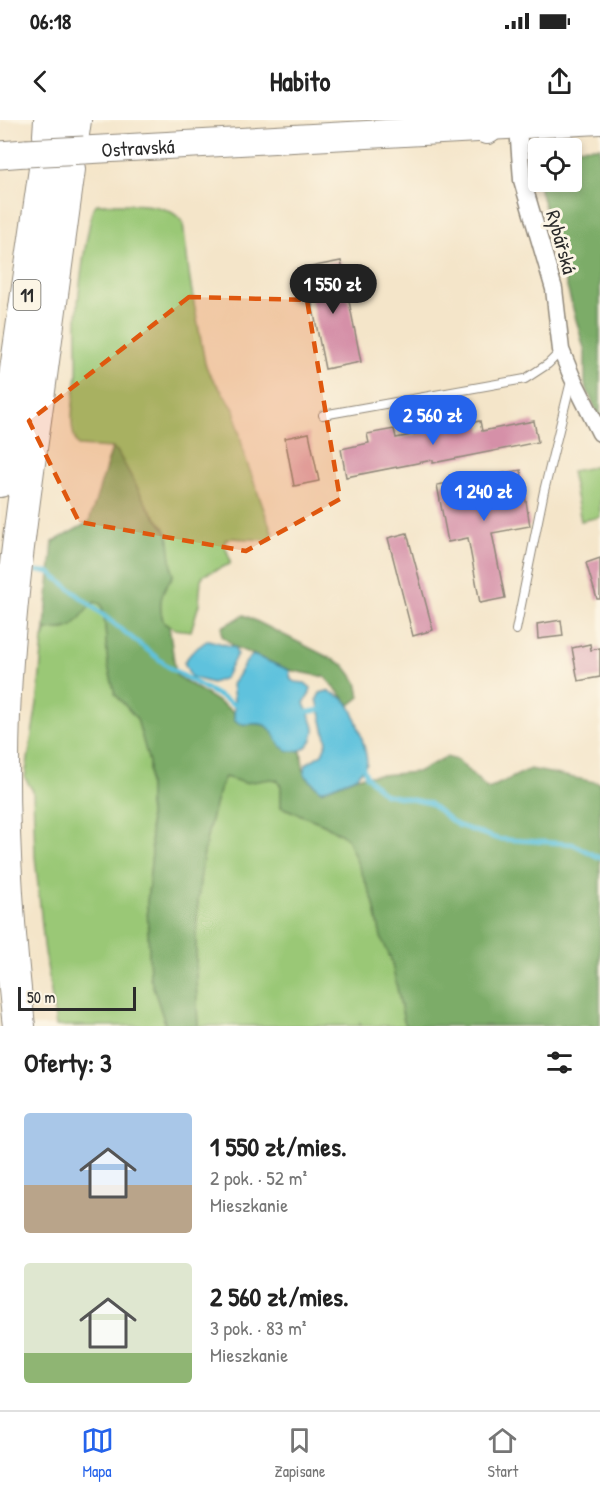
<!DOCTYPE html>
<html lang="pl">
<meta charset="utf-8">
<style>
body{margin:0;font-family:"Patrick Hand",sans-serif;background:#f2f2f2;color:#222;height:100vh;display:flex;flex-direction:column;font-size:22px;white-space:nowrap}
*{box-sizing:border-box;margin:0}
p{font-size:20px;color:#767676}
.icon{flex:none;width:33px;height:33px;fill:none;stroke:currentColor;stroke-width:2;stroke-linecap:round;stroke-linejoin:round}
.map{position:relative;height:906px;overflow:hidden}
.panel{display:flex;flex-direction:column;background:#fff;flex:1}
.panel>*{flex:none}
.buttons{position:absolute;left:528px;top:18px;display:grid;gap:12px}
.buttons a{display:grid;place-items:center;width:54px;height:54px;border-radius:6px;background:#fff;box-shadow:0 3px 9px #0003;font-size:30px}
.scale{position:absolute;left:18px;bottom:15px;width:118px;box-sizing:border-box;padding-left:6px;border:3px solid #2b2b2b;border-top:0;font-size:16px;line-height:21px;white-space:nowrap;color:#2b2b2b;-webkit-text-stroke:4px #fcf5e5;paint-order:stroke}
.price{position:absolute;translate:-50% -51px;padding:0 14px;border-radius:21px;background:#2563eb;color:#fff;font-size:20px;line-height:39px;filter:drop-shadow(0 2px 3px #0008)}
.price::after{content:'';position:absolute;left:50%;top:36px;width:18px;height:14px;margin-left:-9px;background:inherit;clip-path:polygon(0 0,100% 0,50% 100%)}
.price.selected{background:#222;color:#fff}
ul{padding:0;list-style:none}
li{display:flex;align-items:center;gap:18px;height:150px;padding:0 24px}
li span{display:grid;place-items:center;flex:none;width:168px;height:120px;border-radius:6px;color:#555}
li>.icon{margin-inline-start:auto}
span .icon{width:72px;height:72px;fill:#fffc;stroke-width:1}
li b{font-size:26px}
h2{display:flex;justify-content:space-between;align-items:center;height:72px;padding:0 24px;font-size:26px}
.status{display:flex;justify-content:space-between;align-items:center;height:42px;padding:0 30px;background:#fff;direction:ltr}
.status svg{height:16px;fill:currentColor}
header{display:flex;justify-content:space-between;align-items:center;height:78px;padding:0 24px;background:#fff;font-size:27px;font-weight:700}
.menu{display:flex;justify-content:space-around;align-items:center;height:84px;border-top:2px solid #e0e0e0;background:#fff;font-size:16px;color:#767676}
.menu a{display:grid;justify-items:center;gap:3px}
.menu .selected{color:#2563eb}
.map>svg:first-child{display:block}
.green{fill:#9ac876;stroke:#627a50;stroke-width:1.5}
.forest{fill:#7bac67;stroke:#536c49;stroke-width:1.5}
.water{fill:#5fc2dd;stroke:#457684;stroke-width:1.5}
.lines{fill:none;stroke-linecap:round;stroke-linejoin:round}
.stream{stroke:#5fc2dd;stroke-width:4.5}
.building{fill:#d590a8}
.lane-casing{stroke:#90887a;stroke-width:10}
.street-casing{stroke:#90887a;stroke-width:19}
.secondary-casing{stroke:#90887a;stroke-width:26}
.primary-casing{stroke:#90887a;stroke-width:29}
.highway-casing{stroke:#90887a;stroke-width:34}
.lane{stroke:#fff;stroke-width:8}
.street{stroke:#fff;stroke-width:16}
.secondary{stroke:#fff;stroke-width:24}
.primary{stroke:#fff;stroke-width:27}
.highway{stroke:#fff;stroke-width:32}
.primary-bridge-casing{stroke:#90887a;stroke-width:29;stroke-linecap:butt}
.primary-bridge{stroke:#fff;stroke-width:27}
.marked{fill:#df570e;fill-opacity:0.2;stroke:#df570e;stroke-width:4.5;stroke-dasharray:12 8;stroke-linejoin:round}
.labels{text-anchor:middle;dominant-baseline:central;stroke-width:6;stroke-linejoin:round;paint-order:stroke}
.shield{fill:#fcf5e5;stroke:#6a6863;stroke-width:1.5}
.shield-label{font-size:18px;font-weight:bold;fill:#2b2b2b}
.street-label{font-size:20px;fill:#2b2b2b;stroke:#fcf5e5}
</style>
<div class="status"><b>06:18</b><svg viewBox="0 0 49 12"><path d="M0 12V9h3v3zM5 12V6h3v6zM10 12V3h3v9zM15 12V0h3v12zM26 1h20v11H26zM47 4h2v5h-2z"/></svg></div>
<header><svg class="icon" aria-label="back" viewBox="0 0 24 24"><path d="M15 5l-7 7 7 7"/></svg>Habito<svg class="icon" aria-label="share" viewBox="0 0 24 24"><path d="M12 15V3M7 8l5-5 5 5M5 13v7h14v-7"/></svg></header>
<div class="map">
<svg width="600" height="906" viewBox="0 0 600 906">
<rect width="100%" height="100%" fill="#fcf5e5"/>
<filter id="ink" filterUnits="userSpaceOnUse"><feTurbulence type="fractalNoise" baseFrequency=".0167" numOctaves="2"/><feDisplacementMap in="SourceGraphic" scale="12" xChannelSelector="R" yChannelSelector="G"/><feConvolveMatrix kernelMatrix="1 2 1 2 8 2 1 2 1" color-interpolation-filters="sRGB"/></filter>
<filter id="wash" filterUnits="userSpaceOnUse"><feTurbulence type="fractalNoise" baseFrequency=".008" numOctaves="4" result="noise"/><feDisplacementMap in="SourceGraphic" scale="24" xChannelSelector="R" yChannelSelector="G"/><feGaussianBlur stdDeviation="1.35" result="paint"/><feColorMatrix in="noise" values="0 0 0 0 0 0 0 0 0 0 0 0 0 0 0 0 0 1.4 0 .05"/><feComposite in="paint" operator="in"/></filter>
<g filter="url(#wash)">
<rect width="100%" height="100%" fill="#f4e5c9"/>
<path class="green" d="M97,84C122,85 168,79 183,103L190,161L205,243L209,253L234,289L245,337L272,412L271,419L267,420L230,418L225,420C223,429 232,436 230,444L204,455L201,459L199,484L191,511L175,509L164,503C157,484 161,471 173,456L165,408L148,387L113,328L78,326C66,304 75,278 77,254C78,236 76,217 77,198C79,162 85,124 93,88Z
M598,346L600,357V397L581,401L571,351Z
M95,482L101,483L104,494L108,546L115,574L137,599L149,642V692L152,733L147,783L150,857L166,906H56L44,825L35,736L33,671L25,658L38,577L43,519L46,510C54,508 62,511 70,507C80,501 85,488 95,482Z
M225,657L245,663L271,658L277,660L281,666V687L324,704L347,718L373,780L381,817L391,839L405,906H362L360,903V906H198C194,834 194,761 213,692C217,680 219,668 225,657Z"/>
<path class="forest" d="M600,27V299L585,265V232L540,70L539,62H572V28H563Z
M112,328L117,331L148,387L168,414L173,456C161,472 157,484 164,503L169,506L176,555L234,592V599C248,608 255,600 267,606C282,614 269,629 301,631L304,654L321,671L356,657L417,652L446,637L457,640L488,669L530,649L600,663V906H405L391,839L381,817L373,780L347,718L324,704L281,687V666L277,660L271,659L245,663L225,657C218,668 217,680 213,692C194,761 194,834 198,906H166L150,857L147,783L152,733L149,692V642L137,599L115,574L108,546L104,494L101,484L95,482C85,488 81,501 70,507C62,511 54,508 46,510L44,518L53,422L89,402Z
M244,495L344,545L357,562L360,577L350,585L325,557L289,550L235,527L222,516V507Z"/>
<path class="water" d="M208,520L235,527L237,534L225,558L212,563L191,557L184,542L193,531Z
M253,535L289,550L291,560L295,562L305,563L311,568L309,575L304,583C307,592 313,600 314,609C315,627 295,638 282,627C276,622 274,612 268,607C258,599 243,610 234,599V579L232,564C241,553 241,544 253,535Z
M327,571C335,574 342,576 348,583C355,592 367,632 367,644L356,657L321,671L304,654L306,644L322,634L327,622L317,579L320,573Z"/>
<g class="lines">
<path class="stream" d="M37,451L49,452L170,548L240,588
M303,593L324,589
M362,645L367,657L384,674L429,683L457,705L498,719L573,724L600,738"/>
</g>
<g id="blocks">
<path class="building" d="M341,141L361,242L325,249L305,148Z
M480,301L482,311L534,301L538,322L433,343V340L346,357L341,329L369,323L367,314L394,309L396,318Z
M309,313L319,361L294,366L285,318Z
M521,350L530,406L492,413L505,478L480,483L468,418L448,422L437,365Z
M407,413L433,510L413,516L388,418Z
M600,438V479H597L586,443Z
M561,500L563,516L538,519L537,504Z
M590,524L591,530L600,528V557L578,561L572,528Z"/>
</g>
</g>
<g filter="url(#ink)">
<use href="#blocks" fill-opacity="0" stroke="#90887a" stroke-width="1.5"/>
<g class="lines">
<g class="lane-casing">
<path id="lane" d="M323,295L525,259L548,244L561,231
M516,510L544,371L571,261"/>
</g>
<g class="street-casing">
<path id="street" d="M518,7L522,60L554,169L561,230L572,257L600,313"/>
</g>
<g class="secondary-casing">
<path id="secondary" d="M487,8L600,2"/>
</g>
<g class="primary-casing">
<g id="primary">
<path id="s1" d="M84,30L487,8"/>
<path d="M0,35L26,33"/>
</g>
</g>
<g class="highway-casing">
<path id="highway" d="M487,0V8
M73,14L75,0
M49,15L50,0
M0,361L45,49
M19,906C7,802 0,699 4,594C8,495 21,398 35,300C46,216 58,133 69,49"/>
</g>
<use href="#lane" class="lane"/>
<use href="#street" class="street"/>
<use href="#secondary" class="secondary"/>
<use href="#primary" class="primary"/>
<use href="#highway" class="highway"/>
<g class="primary-bridge-casing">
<path id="primary-bridge" d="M26,33L84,30"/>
</g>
<use href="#primary-bridge" class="primary-bridge"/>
</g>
</g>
<path class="marked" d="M189,177L307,180L340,379L246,431L79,402L29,301Z"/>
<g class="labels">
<rect class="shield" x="13.5" y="160" width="27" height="30" rx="4.5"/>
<g class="shield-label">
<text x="27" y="175">11</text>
</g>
<g class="street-label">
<text stroke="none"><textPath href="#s1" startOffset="54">Ostravská</textPath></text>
<text transform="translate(562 122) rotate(74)">Rybářská</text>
</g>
</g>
</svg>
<div class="buttons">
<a><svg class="icon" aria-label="locate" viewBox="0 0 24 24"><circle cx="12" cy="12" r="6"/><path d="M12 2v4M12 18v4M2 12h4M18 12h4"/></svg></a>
</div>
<div class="scale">50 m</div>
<b class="price selected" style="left:333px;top:195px">1 550 zł</b>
<b class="price" style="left:433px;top:326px">2 560 zł</b>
<b class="price" style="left:484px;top:402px">1 240 zł</b>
</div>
<section class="panel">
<h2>Oferty: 3<svg class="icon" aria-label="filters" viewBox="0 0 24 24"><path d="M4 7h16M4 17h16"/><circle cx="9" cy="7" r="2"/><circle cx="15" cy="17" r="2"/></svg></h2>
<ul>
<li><span style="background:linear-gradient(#a9c7e8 60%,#b9a48a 0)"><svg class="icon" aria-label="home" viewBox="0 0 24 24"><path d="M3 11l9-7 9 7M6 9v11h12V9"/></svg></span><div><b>1 550 zł/mies.</b><p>2 pok. · 52 m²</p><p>Mieszkanie</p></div></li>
<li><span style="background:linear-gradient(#dfe7d0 75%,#8fb573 0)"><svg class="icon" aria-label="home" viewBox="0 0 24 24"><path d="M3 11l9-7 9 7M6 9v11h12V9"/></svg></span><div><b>2 560 zł/mies.</b><p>3 pok. · 83 m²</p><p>Mieszkanie</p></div></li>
</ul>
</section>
<nav class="menu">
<a class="selected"><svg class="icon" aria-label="map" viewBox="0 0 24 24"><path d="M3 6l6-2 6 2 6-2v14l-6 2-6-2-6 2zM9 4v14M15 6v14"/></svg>Mapa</a>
<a><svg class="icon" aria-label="saved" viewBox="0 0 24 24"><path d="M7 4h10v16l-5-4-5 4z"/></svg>Zapisane</a>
<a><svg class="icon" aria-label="home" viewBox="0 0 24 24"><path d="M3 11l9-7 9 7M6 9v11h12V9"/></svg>Start</a>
</nav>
